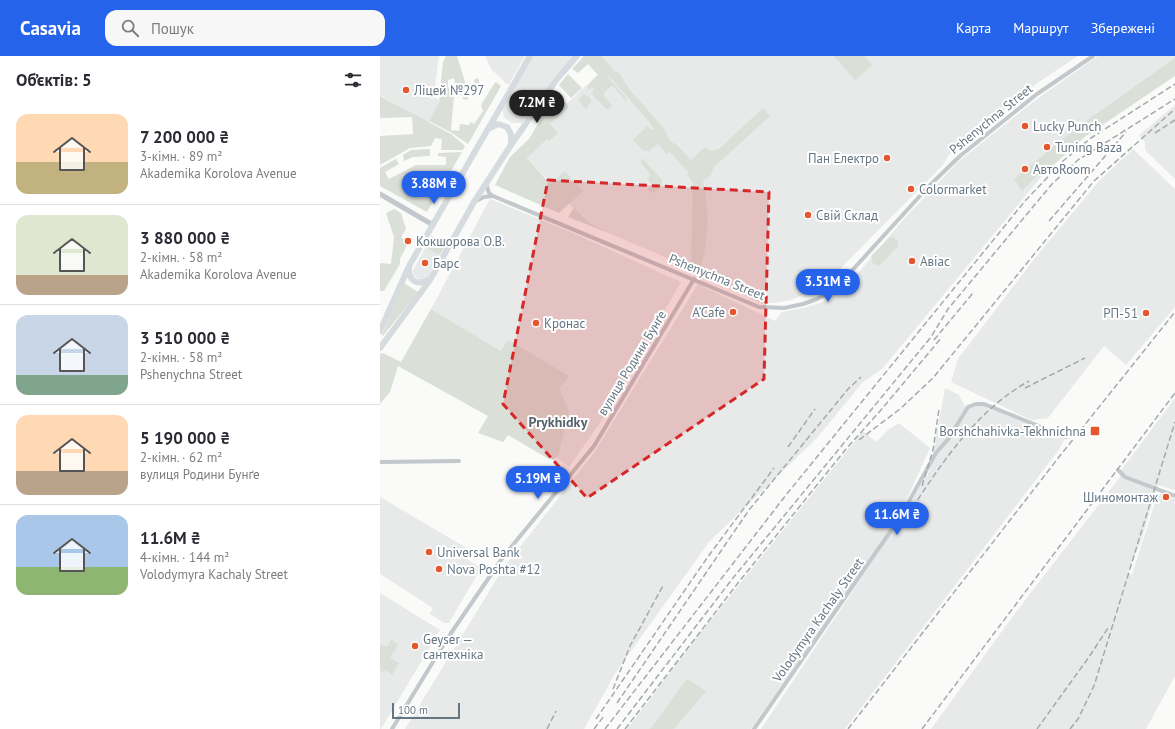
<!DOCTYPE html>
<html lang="uk">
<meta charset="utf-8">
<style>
body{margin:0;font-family:"PT Sans",sans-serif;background:#f7f7f7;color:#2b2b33;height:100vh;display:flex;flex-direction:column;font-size:15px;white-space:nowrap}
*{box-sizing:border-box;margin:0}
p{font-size:13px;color:#7c7c81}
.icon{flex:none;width:22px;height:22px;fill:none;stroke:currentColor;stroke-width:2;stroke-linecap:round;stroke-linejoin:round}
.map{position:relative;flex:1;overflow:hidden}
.details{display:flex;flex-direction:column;background:#fff;width:380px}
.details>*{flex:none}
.scale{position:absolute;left:12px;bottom:10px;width:68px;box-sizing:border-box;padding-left:4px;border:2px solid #657683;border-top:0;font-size:11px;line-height:14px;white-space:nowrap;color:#657683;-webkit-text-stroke:3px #fff;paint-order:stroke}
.price{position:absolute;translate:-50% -34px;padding:0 9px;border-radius:14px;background:#2563eb;color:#fff;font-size:13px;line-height:26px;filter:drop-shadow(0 1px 2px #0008)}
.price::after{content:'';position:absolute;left:50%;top:24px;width:12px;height:9px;margin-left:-6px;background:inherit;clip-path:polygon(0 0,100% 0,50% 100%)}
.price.active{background:#222;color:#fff}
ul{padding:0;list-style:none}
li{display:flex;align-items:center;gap:12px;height:100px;padding:0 16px}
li+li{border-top:1px solid #e1e1e2}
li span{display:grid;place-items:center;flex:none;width:112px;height:80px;border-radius:12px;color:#555}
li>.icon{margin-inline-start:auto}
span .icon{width:48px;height:48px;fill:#fffc;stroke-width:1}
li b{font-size:17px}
h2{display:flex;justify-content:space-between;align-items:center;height:48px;padding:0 16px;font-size:17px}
header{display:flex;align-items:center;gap:24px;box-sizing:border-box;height:56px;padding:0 20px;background:#2563eb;color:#fff}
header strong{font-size:19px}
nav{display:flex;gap:22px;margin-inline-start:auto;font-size:14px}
.search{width:280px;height:36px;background:#f7f7f7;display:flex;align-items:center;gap:10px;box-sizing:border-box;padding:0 14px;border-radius:12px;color:#7c7c81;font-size:15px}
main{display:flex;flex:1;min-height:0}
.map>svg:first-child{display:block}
.built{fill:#e8e9e9}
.green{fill:#dadfd7}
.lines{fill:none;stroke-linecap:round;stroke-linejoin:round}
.minor{stroke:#c3c8cc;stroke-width:4}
.tertiary{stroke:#c3c8cc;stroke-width:5}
.secondary{stroke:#d6dbdf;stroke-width:6}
.rail{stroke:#a2aab0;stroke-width:1.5;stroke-dasharray:6 3;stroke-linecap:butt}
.marked{fill:#d62828;fill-opacity:0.2;stroke:#d62828;stroke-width:3;stroke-dasharray:8 5;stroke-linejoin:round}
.poi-dot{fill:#e4572e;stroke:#fff;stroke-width:1.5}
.labels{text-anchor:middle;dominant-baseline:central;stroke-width:4;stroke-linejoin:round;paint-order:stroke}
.poi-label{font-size:13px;fill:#657683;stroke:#fff;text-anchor:start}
.street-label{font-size:13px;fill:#657683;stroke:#fff}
.neighbourhood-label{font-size:14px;font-weight:bold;fill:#57646e;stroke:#fff}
</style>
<header>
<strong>Casavia</strong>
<div class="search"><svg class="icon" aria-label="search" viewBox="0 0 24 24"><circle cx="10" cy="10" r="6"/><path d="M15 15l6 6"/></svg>Пошук</div>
<nav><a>Карта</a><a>Маршрут</a><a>Збережені</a></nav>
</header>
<main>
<section class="details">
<h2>Об’єктів: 5<svg class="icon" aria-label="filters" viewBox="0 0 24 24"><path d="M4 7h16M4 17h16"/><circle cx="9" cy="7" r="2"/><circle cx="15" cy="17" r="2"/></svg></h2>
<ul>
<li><span style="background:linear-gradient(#ffd9b3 60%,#c2b280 0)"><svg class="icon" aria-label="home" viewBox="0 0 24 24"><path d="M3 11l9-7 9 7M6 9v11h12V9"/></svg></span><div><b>7 200 000 ₴</b><p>3-кімн. · 89 m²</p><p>Akademika Korolova Avenue</p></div></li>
<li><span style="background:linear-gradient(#dfe7d0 75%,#b9a48a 0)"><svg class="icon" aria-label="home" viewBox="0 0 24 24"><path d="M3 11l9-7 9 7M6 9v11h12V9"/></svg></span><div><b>3 880 000 ₴</b><p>2-кімн. · 58 m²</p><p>Akademika Korolova Avenue</p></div></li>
<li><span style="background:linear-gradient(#c9d6e8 75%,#7fa58c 0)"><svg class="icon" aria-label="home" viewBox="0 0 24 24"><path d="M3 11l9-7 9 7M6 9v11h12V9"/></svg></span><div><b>3 510 000 ₴</b><p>2-кімн. · 58 m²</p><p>Pshenychna Street</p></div></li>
<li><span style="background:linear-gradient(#ffd9b3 70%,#b9a48a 0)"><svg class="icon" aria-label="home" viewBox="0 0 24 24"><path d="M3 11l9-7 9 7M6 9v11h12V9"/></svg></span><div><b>5 190 000 ₴</b><p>2-кімн. · 62 m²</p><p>вулиця Родини Бунґе</p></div></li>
<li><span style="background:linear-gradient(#a9c7e8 65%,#8fb573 0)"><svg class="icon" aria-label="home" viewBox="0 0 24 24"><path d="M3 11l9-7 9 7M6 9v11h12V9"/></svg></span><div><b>11.6M ₴</b><p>4-кімн. · 144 m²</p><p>Volodymyra Kachaly Street</p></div></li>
</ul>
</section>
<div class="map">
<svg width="795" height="673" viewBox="0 0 795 673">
<rect width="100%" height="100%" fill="#fafaf8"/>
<path class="built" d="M0,0H59L55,30L51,39L60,45L48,67L0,39Z
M105,0H145L129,28H127L111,13Z
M153,0H194L142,67H132L124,61L122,52Z
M222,0H698L656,28L569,99L562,110L455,218L432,235L411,244L394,247L379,246L327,222L318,215L231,178L210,167L198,154L196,155L148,103L147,85L229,8Z
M718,0H795V14L743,49L675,104L503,312L482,327L437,382L329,486L236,616L204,673H25L124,511L214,397L318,228L395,265L402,256L427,251L449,244L474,222L523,164L579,105L657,43Z
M795,49V123L765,94V86L759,79Z
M753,93L795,133V251L746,309L724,290L668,362L651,364L571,326L578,303L655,202L719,125Z
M110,143L188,175L301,226L220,367L189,411L146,379L178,329L51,253Z
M52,180L66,188L48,221L40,224L33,219V214Z
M565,332L579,339L586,352L602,349L685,383L678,395L465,673H381L520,464L550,414Z
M795,342V434L778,429L761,485L748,517L752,519L778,437L795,443V620L766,673H551L636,556L740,421L742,413Z
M519,367L550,392L518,462L371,673H247L317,581L483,375L496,386L508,374Z
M0,441L90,494L85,502L101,512L69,567H64L50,558L53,552L0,518Z
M0,537L60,574L1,673H0Z"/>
<path class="green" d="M66,0H77L87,32L95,30L94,24L98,22L100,29L98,34L89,36L75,28L74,22L68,24V32L74,30L87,38L88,44L83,43V39L75,38L74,40L71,74L79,75L80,68L89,69L91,66L94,68L103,55L101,49L114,28L116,26L121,30L88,88L72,77L49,65L60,45L59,44L63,6Z
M204,0H222L233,13L232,14L240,18L249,33L283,71L290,85L297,89L311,104L325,91L330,95L339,93L383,52L390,60L334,111L331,117L332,118L323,125C329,151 329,184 321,210L311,207L313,127L307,119L309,117L290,96L287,98L278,88L269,95H263L253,84L267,70L271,74L274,73L270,67L232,23L226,19L247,43L246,45L232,29L223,38L232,50L228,53L225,52L211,37L214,34L212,31L209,34L207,31L218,19L208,8L198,17L192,13Z
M454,0H484L492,9L475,24Z
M795,2V20L706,80L668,114L655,121L642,135L634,123L699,70Z
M188,18L202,32L191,42L179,29Z
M177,36L189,51L170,68L178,77L169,85L167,83L147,102L170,128L185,115L203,135L179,157L115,129L130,101L149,83Z
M204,38L207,41L208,40L212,45L206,53L198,44Z
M0,40L71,78L85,90L83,94H61L62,83L55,82L51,90L30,92L0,109V80L33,78L32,61L0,62Z
M50,93V100L33,101L24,105L23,99L31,94Z
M82,96L47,156L0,130V112L16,103L19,108L5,116L9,123L36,109H66V101L58,100V97Z
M262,102L282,124V129L273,137L267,134L272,129L268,124L270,118L261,107Z
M194,152L196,155L197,154L210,167L231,178L188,161Z
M14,153L21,157L26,173L21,181L28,187L20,203V208L4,235H0V207L11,208L14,181L6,157Z
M52,180L66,188L61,197L58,198L49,193L48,189Z
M513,181L518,185V190L500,209L493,208L491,200L509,182Z
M24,227L38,236L3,280L2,279Z
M51,253L121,295L128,284L189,320L179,332L189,355L178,400L172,404L167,402L128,379L123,386L98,377L108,360L18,310L10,336L0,348V298L3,297L21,306Z
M11,584L18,588L10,602L19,607L12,619L5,614L4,617L0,614V589L1,588L7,591Z
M307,623L326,635L294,673H270Z"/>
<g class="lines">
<path class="minor" d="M106,128L109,137L113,140L379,251L404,252L423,248L437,243L457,231L549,130L580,100L657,38L713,0
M96,145L104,141L113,140
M0,406L79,405
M738,414L745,421L795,440
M12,673L67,583L123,501L214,390L314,223
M374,673L519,463L556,397L569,382L588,351L596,348H604L686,381"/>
<path class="tertiary" d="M0,138L53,169"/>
<path class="secondary" d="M110,72L118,68L127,71L131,78V87
M29,212C28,224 37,230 48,224
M0,275L29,210L150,0
M0,292L50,224L94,146L131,89L177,23L197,0"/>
<path class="rail" d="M775,77L795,64
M669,165L746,76
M554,284L593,237
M645,332L705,302
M479,384L520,353L553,322L714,125L795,53
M408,391L435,353
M542,430L553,394L559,353
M518,474C554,419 590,358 649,325
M233,633L250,590L284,528
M237,647L369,454L468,333L481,321
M216,663L327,502L394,412
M167,673L176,655
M214,673L224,660
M225,673L406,439L645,145L683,105L711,82L795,28
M237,673L353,522L551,281L568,253L672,128L698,104L795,43
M245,673L358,527L466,393L501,354L562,281
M468,673L679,401L795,256
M542,673L795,337
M657,673L709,601L728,572
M690,673L698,663L714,630L795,366"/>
</g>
<path class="marked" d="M168,124L389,136L384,323L207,442L123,348Z"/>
<g class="poi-dot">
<circle cx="26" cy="34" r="4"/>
<circle cx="645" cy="70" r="4"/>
<circle cx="667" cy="91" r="4"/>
<circle cx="507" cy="102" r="4"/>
<circle cx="645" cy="113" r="4"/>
<circle cx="531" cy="133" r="4"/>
<circle cx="428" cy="159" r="4"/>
<circle cx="28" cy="185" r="4"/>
<circle cx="532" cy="205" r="4"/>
<circle cx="45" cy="207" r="4"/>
<circle cx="353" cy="256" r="4"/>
<circle cx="766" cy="257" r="4"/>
<circle cx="156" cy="267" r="4"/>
<rect x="710" y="370" width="10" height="10" rx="2"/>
<circle cx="786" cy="441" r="4"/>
<circle cx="49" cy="496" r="4"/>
<circle cx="59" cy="513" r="4"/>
<circle cx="35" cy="590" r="4"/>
</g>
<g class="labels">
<g class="poi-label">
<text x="34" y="34">Ліцей №297</text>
<text x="653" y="70">Lucky Punch</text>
<text x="675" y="91">Tuning Baza</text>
<text x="499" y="102" text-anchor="end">Пан Електро</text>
<text x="653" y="113">АвтоRoom</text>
<text x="539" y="133">Colormarket</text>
<text x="436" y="159">Свій Склад</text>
<text x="36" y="185">Кокшорова О.В.</text>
<text x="540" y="205">Авіас</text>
<text x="53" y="207">Барс</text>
<text x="345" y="256" text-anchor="end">A’Cafe</text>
<text x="758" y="257" text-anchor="end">РП-51</text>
<text x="164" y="267">Кронас</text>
<text x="706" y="375" text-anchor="end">Borshchahivka-Tekhnichna</text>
<text x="778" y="441" text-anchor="end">Шиномонтаж</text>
<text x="57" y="496">Universal Bank</text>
<text x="67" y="513">Nova Poshta #12</text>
<text x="43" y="583">Geyser —<tspan x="43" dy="15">сантехніка</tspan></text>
</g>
<g class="street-label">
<text transform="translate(611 63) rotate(-39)">Pshenychna Street</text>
<text transform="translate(337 221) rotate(22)">Pshenychna Street</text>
<text transform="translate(252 307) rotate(-59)">вулиця Родини Бунґе</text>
<text transform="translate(438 564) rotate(-55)">Volodymyra Kachaly Street</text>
</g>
<g class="neighbourhood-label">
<text x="178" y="366">Prykhidky</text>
</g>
</g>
</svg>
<div class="scale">100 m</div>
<b class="price active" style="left:157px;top:68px">7.2M ₴</b>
<b class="price" style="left:54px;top:149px">3.88M ₴</b>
<b class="price" style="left:448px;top:247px">3.51M ₴</b>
<b class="price" style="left:158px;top:444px">5.19M ₴</b>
<b class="price" style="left:517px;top:480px">11.6M ₴</b>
</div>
</main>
